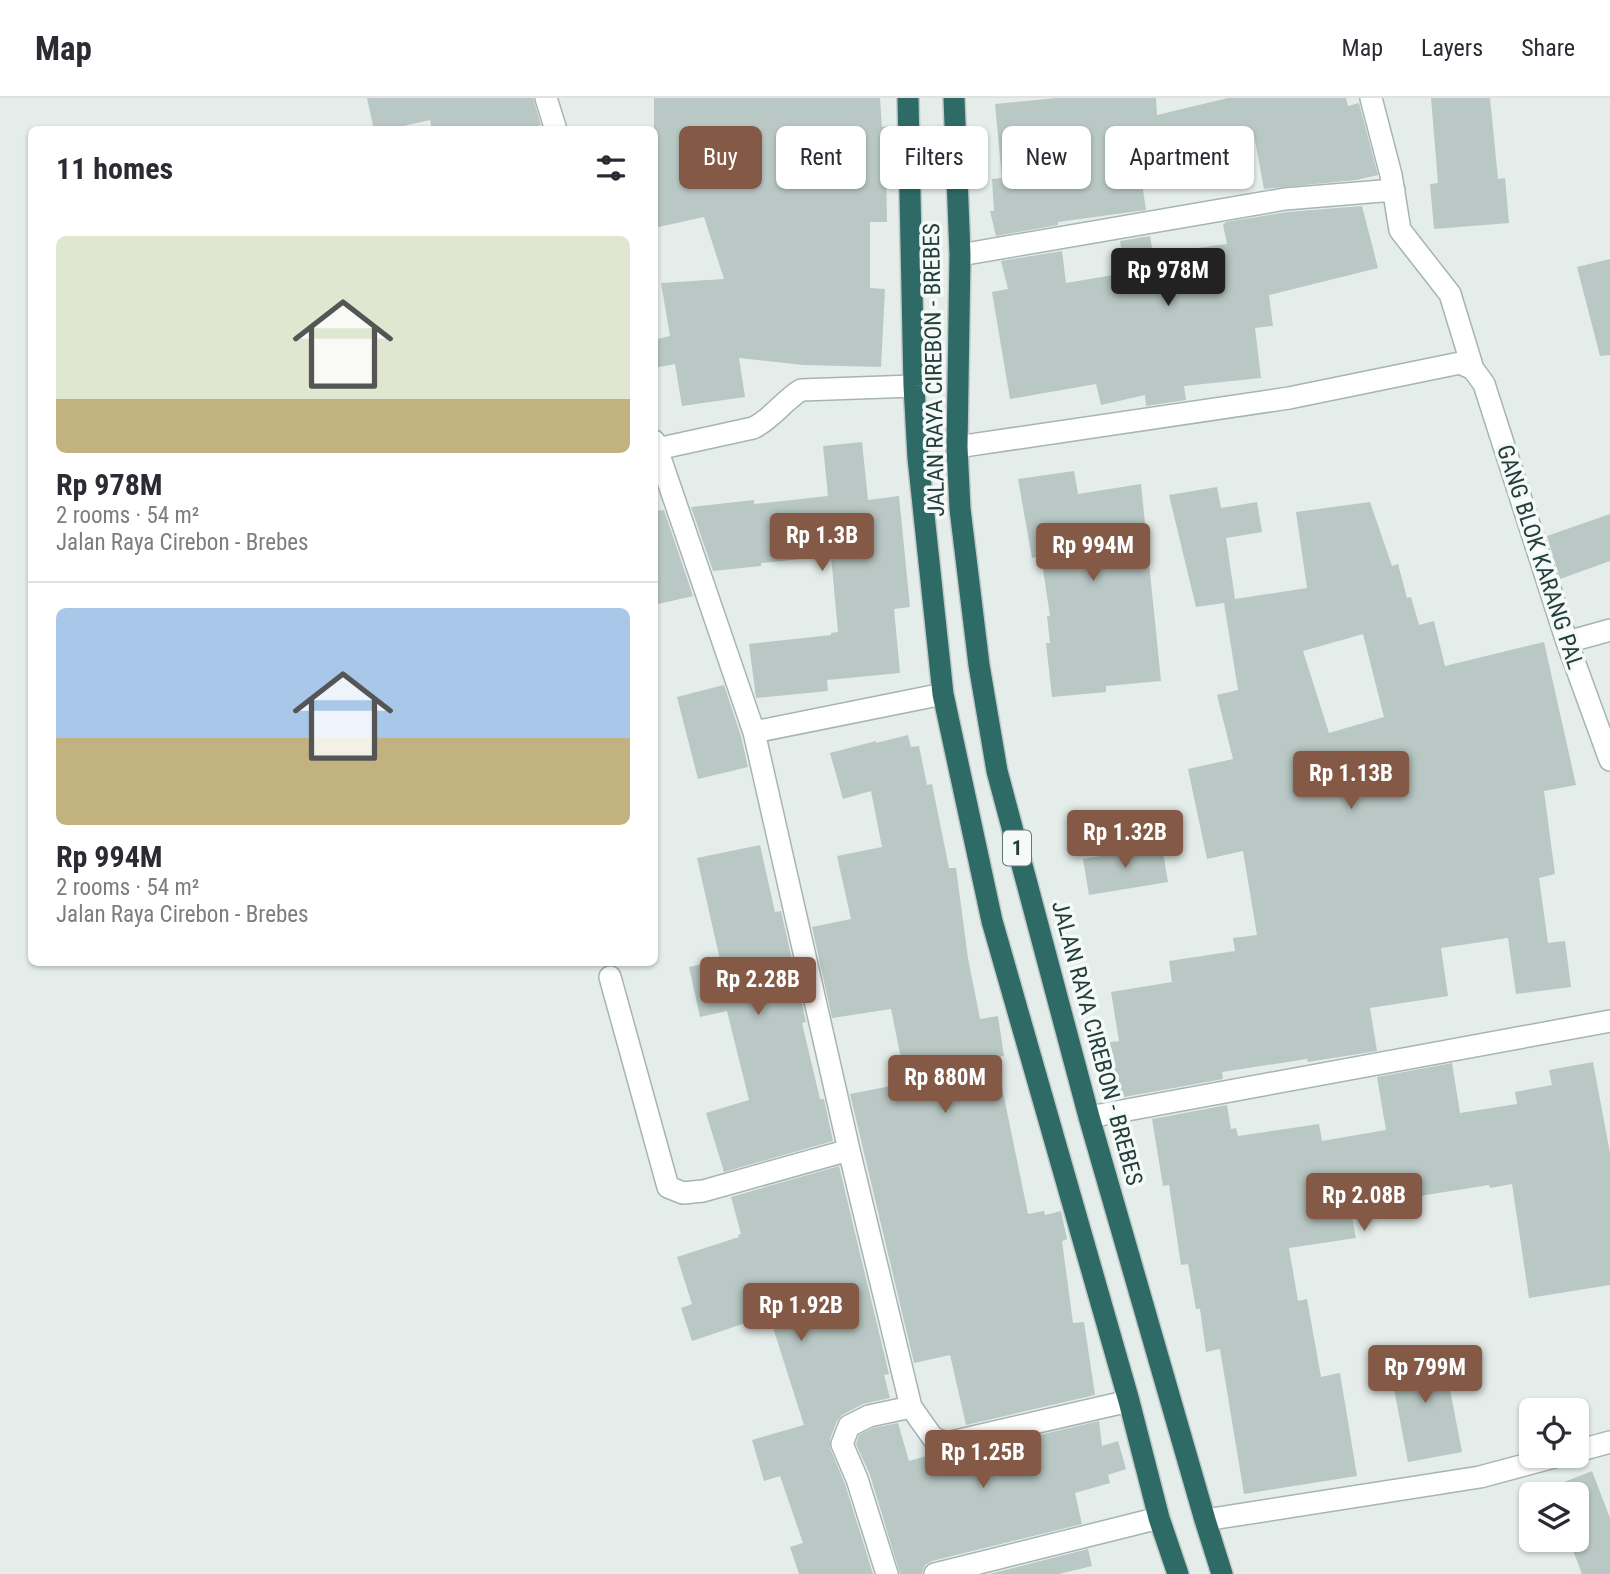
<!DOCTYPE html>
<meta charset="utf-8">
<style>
body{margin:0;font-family:"Roboto Condensed",sans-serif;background:#f2f2f3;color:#2b2b33;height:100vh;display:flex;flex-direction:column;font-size:26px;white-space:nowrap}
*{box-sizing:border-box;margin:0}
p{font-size:23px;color:#7c7c81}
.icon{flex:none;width:38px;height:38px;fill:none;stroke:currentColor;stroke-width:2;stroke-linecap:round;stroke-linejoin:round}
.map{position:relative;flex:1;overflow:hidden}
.panel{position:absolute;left:28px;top:28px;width:630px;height:840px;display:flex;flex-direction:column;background:#fff;border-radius:10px;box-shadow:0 2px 5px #0004}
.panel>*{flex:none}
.guide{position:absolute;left:679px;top:28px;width:665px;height:63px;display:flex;gap:14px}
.fabs{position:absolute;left:1519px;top:1300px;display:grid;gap:14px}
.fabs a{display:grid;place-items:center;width:70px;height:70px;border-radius:10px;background:#fff;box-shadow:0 2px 5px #0004;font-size:35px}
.price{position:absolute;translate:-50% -60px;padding:0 16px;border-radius:7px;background:#845a46;color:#fff;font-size:23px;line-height:46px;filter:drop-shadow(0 2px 4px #0008)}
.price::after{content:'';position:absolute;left:50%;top:42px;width:21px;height:16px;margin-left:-10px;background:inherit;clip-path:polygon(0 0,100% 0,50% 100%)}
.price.active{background:#222;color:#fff}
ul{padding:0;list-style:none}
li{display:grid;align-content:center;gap:14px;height:371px;padding:0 28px}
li+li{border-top:2px solid #e1e1e2}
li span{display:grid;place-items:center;height:217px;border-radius:10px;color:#555}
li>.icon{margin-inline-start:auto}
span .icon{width:126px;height:126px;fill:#fffc;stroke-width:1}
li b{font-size:30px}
h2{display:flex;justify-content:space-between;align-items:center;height:84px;padding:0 28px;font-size:30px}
.pill{padding:0 24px;border-radius:10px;background:#fff;box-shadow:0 2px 5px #0004;font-size:24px;line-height:63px}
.pill.active{background:#845a46;color:#fff}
header{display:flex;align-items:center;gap:42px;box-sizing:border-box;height:98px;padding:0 35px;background:#fff;border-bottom:2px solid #e1e1e2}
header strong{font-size:33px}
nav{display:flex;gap:38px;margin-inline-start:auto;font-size:24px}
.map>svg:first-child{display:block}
.building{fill:#b9c8c4;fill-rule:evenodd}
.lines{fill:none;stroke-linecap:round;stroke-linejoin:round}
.street-casing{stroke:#a6b5b2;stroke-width:24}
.highway-casing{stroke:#c1c9c8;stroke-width:24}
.street{stroke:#fff;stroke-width:21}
.highway{stroke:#2f6b66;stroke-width:21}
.labels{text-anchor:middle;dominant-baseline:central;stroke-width:7;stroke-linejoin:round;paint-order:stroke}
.shield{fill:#f5faf8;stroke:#627774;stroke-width:2}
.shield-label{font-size:21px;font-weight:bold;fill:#233f3b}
.street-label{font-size:23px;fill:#233f3b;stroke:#f5faf8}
</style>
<header>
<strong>Map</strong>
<nav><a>Map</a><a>Layers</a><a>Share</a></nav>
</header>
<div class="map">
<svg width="1610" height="1476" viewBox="0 0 1610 1476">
<rect width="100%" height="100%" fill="#e4edea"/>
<path class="building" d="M367,0H533L541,27L522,32H432L430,22L385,32H374Z
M654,0H880L882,29L888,28L891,62H886L887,124H870V190L885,191L881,269L803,267L739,260L745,299L682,308L675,266L654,270V242L670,238L661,185L724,181L704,119L654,130Z
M1056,0H1156L1157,17L1228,0H1346L1348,8L1359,5L1378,77L1356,82L1264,91L1253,32L1165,53L1166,55L1138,58L1146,112L1058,124V127L996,138L990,113H994L992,81L1002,80L995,6Z
M1431,0H1490L1498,81L1505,80L1509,125L1434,131L1430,86L1438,85Z
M1362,108L1378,170L1269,197L1273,228L1255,230L1261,280L1184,288L1186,302L1146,308L1145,297L1101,307L1096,286L1010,301L992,194L1008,191L1001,163L1062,153L1066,185L1125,175L1120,143L1150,138L1153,156L1227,146L1223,127L1226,124L1287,114Z
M1610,161V257L1600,258L1577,169Z
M862,344L868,402L899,398L910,509L894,511L900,575L827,582L828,593L756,600L749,546L831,537V535L838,534L831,458L761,465V468L713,473L691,409L754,402V406L828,398L823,348Z
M1074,373L1078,396L1141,386L1161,583L1106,588V594L1052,599L1046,545H1050L1047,518H1050L1041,458L1032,460L1018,381Z
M1217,389L1221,410L1257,404L1262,434L1226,440L1235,501L1307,490L1296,414L1370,404L1392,468L1398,466L1407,500L1411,499L1419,527L1434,523L1445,568L1544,544L1576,687L1544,693L1555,776L1539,780L1548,845L1565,843L1571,889L1516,896L1508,840L1441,850L1448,898L1370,910L1377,953L1308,964L1307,961L1222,974L1223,981L1119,1000L1110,944L1119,943L1111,894L1172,884L1169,863L1235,853L1233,840L1257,837L1243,753L1207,761L1188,671L1233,661L1217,597L1238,592L1224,505L1196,509L1169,397ZM1363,536L1384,619L1329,635L1303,553Z
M664,412L693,498L654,507V413Z
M1610,416V463L1560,481L1547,438Z
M724,587L741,638L748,669L698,681L677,599Z
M908,637L911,649L919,648L927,687L932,686L949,770H956L968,860L980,921L998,918L1004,958L996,960L1028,1116L1044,1113L1045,1117L1061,1113L1067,1141L1062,1143L1073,1225L1084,1224L1095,1297L966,1327L950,1257L914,1265L850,996L906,985L891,911L832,920L812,829L851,821L837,758L882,749L871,693L843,701L830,655L876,643V645Z
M760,747L775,814L781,813L806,924L802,925L820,1001H824L833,1043L724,1074L706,1015L749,1002L727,913L700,919L689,869L720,862L697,760Z
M1162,748L1168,784L1089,797L1083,761Z
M1593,964L1610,1055V1187L1529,1200L1512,1086L1490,1090L1489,1087L1350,1109L1356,1140L1289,1150L1298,1203L1307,1201L1321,1279L1340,1275L1357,1378L1244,1396L1220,1251L1206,1254L1200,1211H1196L1188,1166L1181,1167L1169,1087L1163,1088L1152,1021L1227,1007L1231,1031L1236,1030L1238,1038L1319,1026L1322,1043L1386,1032L1377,979L1452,965L1460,1015L1517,1006L1515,994L1552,987L1549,972Z
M839,1068L889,1276L884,1277L890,1300L863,1306L842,1317L837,1323L830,1341V1350L845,1386L873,1476H799L790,1449L803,1445L780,1378L764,1383L752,1342L804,1327L769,1217L692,1243L681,1210L692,1206L677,1159L739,1139L738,1137L741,1136L731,1099Z
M1442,1250L1462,1354L1408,1364L1388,1260Z
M1099,1323L1102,1348L1118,1343L1126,1371L1108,1377L1110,1385L1075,1395L1082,1426L932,1463L925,1467L922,1476H900L870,1377L856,1346L859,1337L873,1330L898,1325L909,1363L937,1355L950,1358Z
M1592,1373L1610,1420V1476H1582L1569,1442H1577V1396H1552L1549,1390Z
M1088,1451L1092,1468L1059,1476H989Z"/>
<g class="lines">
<g class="street-casing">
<path id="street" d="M546,0L556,32
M1371,0L1391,77L1400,132L1450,196L1473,271
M960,157L1285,101L1394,92
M654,343L657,351L753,330C772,321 783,303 801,292L914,288
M957,349L1289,300L1460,265L1473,271L1484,286L1567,544L1610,662
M657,351L754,634L849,1052L911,1309L933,1340L947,1345L1129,1303
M1567,544L1610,532
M754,634L943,596
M610,879L668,1089L683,1095L703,1093L849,1052
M1089,1019L1610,923
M1577,1353L1610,1344
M1205,1422L1480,1379L1558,1358
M887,1476L857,1381L842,1346L849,1328L869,1318L911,1309
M935,1476L1159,1420"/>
</g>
<g class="highway-casing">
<path id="highway" d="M908,0L914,288L918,360L943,596L992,823L1129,1303L1159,1420L1178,1476
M954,0L960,157L957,349L960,411L979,567L997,673L1089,1019L1205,1422L1222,1476"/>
</g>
<use href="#street" class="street"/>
<use href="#highway" class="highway"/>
</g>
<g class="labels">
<rect class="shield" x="1003" y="732.5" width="28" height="35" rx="5"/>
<g class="shield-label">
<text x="1017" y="750">1</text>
</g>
<g class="street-label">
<text transform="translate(934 272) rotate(-91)">JALAN RAYA CIREBON - BREBES</text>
<text transform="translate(1540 459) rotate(72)">GANG BLOK KARANG PAL</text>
<text transform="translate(1097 945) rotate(75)">JALAN RAYA CIREBON - BREBES</text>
</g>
</g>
</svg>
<div class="fabs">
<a><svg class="icon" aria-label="locate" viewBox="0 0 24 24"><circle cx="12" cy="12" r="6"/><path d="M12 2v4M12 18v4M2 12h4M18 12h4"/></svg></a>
<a><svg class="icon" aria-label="layers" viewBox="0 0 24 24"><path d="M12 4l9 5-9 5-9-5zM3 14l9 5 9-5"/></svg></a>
</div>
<b class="price active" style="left:1168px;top:210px">Rp 978M</b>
<b class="price" style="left:822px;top:475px">Rp 1.3B</b>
<b class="price" style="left:1093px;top:485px">Rp 994M</b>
<b class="price" style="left:1351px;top:713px">Rp 1.13B</b>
<b class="price" style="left:1125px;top:772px">Rp 1.32B</b>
<b class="price" style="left:758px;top:919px">Rp 2.28B</b>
<b class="price" style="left:945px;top:1017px">Rp 880M</b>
<b class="price" style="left:1364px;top:1135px">Rp 2.08B</b>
<b class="price" style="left:801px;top:1245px">Rp 1.92B</b>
<b class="price" style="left:1425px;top:1307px">Rp 799M</b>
<b class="price" style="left:983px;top:1392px">Rp 1.25B</b>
<div class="guide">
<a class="pill active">Buy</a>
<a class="pill">Rent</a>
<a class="pill">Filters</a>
<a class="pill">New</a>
<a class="pill">Apartment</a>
</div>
<section class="panel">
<h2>11 homes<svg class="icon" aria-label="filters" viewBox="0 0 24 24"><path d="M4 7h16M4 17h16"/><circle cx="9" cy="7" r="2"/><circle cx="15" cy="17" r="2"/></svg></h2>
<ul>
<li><span style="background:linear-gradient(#dfe7d0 75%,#c2b280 0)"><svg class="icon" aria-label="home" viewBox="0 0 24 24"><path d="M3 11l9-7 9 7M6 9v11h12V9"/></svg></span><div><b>Rp 978M</b><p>2 rooms · 54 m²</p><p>Jalan Raya Cirebon - Brebes</p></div></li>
<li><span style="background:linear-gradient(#a9c7e8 60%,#c2b280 0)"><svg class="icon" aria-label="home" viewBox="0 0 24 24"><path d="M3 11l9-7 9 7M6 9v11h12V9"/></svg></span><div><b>Rp 994M</b><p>2 rooms · 54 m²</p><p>Jalan Raya Cirebon - Brebes</p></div></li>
</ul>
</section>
</div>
